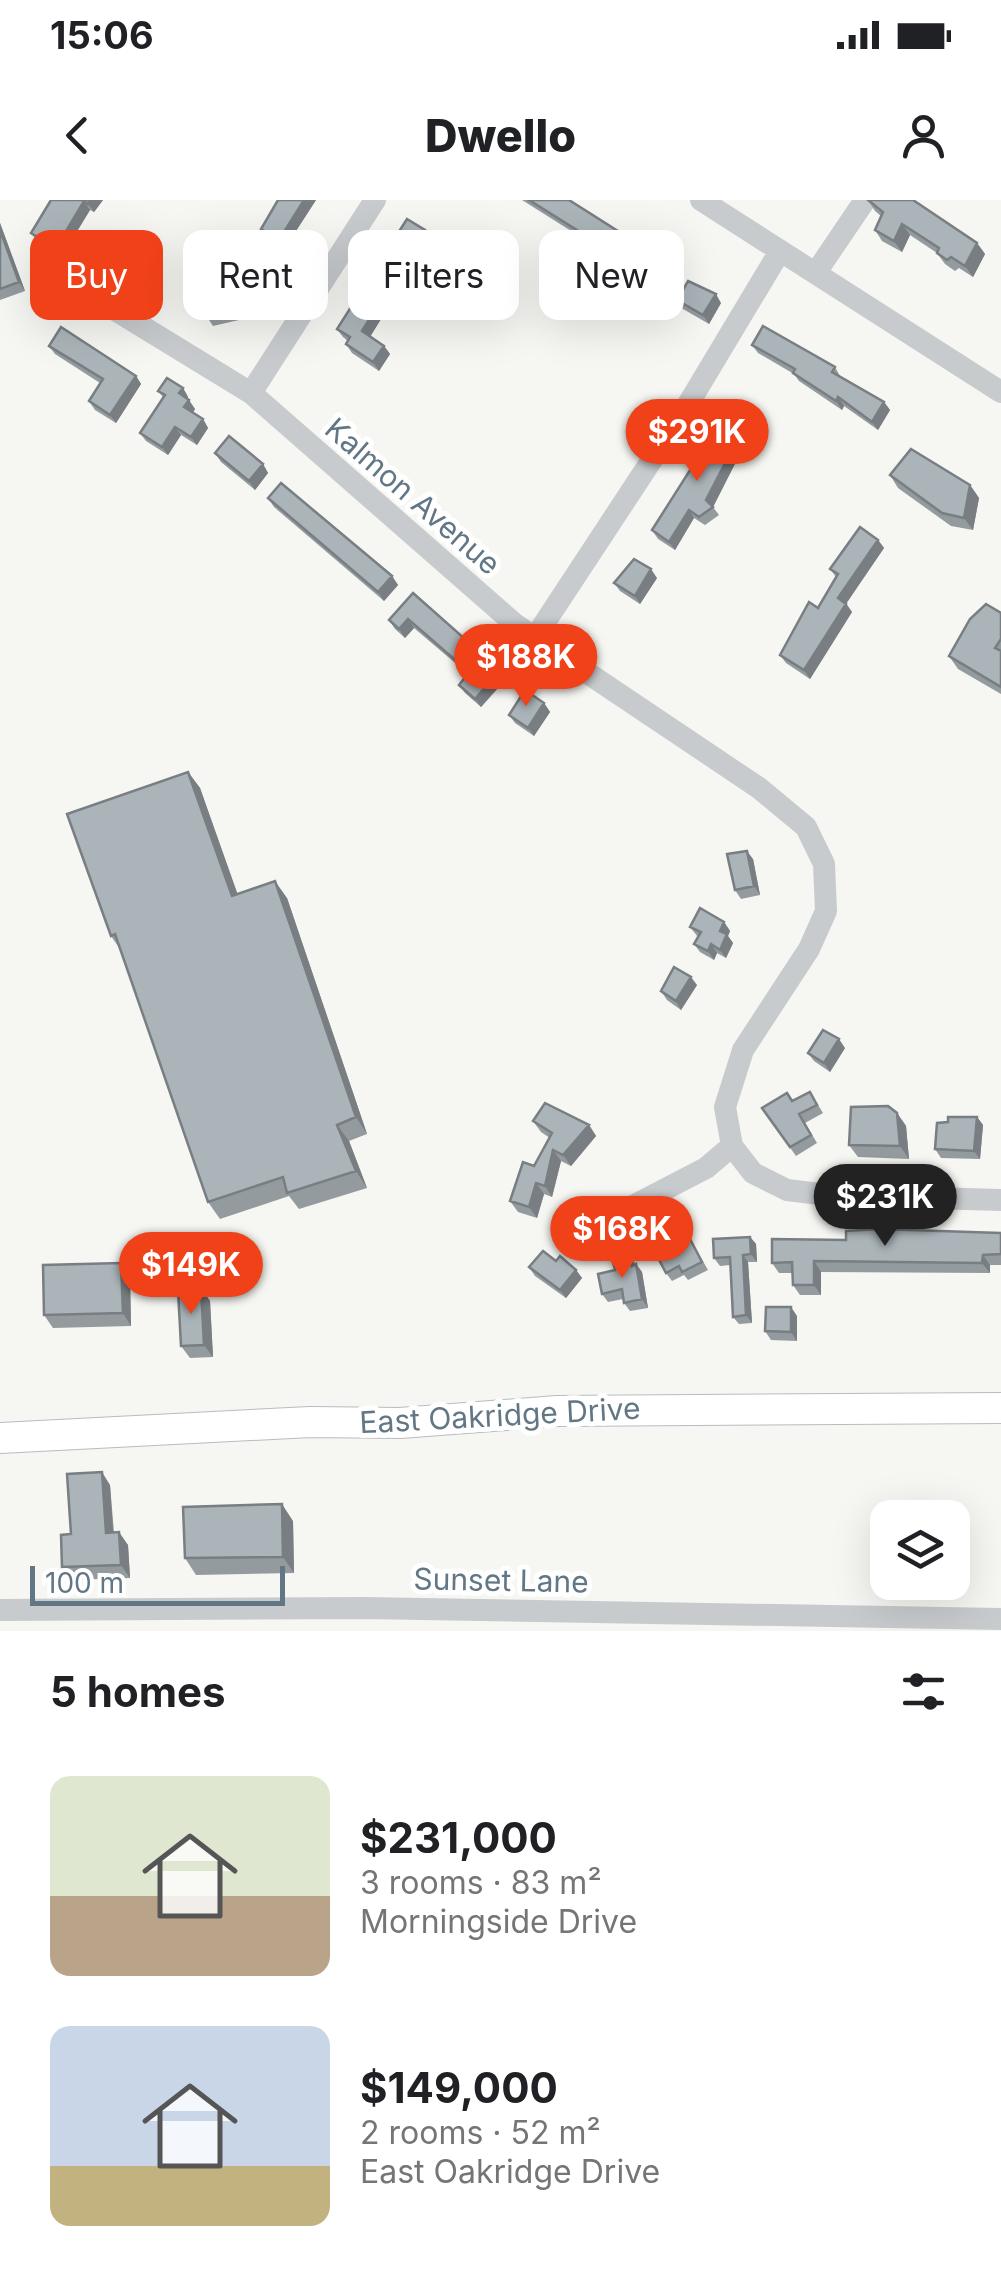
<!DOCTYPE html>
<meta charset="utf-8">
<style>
body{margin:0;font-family:Inter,sans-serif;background:#f2f2f2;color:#202124;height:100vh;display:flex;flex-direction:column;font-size:38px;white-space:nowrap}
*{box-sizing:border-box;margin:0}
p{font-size:32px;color:#757577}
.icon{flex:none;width:55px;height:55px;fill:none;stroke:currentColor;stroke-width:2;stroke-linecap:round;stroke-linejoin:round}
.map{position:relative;height:1431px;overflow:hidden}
.details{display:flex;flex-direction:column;background:#fff;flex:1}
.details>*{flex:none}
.hud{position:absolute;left:30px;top:30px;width:942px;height:90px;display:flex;gap:20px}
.tools{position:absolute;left:870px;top:1300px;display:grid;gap:20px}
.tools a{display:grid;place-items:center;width:100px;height:100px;border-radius:20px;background:#fff;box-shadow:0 10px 40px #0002;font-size:50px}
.scale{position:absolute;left:30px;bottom:25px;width:255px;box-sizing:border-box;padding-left:10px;border:5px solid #627785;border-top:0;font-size:28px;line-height:35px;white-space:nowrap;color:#627785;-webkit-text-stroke:8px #fff;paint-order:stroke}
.price{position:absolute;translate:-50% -85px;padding:0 22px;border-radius:35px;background:#f04118;color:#fff;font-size:32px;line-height:65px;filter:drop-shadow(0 2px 5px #0008)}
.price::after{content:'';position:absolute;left:50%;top:60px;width:30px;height:22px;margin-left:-15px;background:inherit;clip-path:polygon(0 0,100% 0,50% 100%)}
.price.on{background:#222;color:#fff}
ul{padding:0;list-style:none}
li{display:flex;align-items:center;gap:30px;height:250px;padding:0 50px}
li span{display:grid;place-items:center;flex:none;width:280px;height:200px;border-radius:20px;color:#555}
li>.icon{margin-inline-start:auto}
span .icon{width:120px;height:120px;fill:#fffc;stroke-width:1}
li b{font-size:42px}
h2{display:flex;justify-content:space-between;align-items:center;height:120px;padding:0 50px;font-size:42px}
.pill{padding:0 35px;border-radius:20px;background:#fff;box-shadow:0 10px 40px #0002;font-size:35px;line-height:90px}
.pill.on{background:#f04118;color:#fff}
.status{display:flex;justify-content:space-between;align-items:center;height:70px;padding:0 50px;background:#fff;direction:ltr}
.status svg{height:28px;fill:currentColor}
header{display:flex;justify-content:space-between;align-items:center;height:130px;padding:0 50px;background:#fff;font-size:45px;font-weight:800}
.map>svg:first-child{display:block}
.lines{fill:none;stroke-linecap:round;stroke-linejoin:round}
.major-casing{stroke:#b8bcc0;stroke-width:32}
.minor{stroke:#c8cbce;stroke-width:22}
.major{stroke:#fff;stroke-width:30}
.wall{fill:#939b9f}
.shaded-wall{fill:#787e82}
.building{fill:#abb4b9;stroke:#787e82;stroke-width:2.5}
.labels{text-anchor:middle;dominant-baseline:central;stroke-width:10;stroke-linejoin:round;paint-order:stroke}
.street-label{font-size:30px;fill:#627785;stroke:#fff}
</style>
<div class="status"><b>15:06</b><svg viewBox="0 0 49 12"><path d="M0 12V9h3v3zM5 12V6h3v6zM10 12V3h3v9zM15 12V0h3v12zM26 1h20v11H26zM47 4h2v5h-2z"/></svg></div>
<header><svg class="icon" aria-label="back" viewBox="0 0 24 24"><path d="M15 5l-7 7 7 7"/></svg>Dwello<svg class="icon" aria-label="person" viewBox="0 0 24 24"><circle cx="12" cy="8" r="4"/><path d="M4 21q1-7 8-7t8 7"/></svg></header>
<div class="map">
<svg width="1001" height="1431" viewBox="0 0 1001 1431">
<rect width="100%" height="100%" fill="#f6f6f2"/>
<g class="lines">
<g class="major-casing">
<path id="major" d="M0,1238L310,1222L400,1223L557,1211L1001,1208"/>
</g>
<path class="minor" d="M701,0L1001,192
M817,71L865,0
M81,89L251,193L516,425L759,588L806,627L824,664L826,711L809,749L743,850L725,907L732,946L753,973L787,990L828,995L1001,1000
M251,193L375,0
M536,436L684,211L780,51
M602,1022L706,968L732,946
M0,1410L364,1408L1001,1419"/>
<use href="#major" class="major"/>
</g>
<path class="wall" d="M51,0H103L94,12L90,10L62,56L37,41L31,33Z
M278,0H316L285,48L267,37L261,29Z
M522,0H569L624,35L630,43L615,67L591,54L585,46L587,41Z
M868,0L977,43L985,54L973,77L959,68L955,71L945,64L937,53L910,35L902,52L882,41L875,30L881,16L875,11Z
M0,23L25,91L0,100Z
M425,30L431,38L370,137L384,146L390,154L379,171L352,153L346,144L348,141L343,137L337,129Z
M234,98L239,120L213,126L207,117Z
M677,100L721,103L709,124L683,109Z
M752,145L835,167L840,176L884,202L890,210L878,230L844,206L842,210L799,181L794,174L758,153Z
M49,146L136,176L141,184L116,223L95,210L89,201L100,183L55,154Z
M183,188L188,197L187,199L195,209L193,213L203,219L208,228L197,245L181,235L168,255L146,241L140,233L164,198L158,191Z
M739,236L745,244L713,307L719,315L705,325L694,318L675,350L658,339L652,330Z
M215,253L263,264L268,273L255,290L221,262Z
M890,275L970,285L979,298L973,330L951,326L898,288Z
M268,298L392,376L398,385L384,401L274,307Z
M878,340L884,348L846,403L852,412L810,479L786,463L780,455L818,408L836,377L830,369Z
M657,378L640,404L620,391L614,383Z
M413,393L500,470L506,479L481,507L465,493L459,485L468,474L414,428L405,438L395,429L389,420Z
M1001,413V494L958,469L949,456Z
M544,503L550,512L534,536L515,523L509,515Z
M188,572L200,588L237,694L287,698L367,934L349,941L367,988L299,1009L289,996L220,1019L208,1002L120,749L111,736Z
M753,659L760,695L741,699L735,690Z
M724,722L730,731L728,736L733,743L726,758L717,753L714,760L700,752L694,744L698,737L690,727Z
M697,785L681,810L667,800L661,791Z
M845,848L830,872L814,861L808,853Z
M810,892L823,913L805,923L817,943L796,956L762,908L787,893L793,901Z
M897,913L906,926L909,959L858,957L849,945Z
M977,917L983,925L980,959L941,958L935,949Z
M533,921L589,925L596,936L571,966L561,961L552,997L544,994L537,1018L518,1012L510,1001L534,966L550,938L541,932Z
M1001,1033V1065H990V1073L821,1072V1095H800L793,1085V1073H779L772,1063L846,1040Z
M689,1037L708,1070L688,1080L684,1075L672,1081L666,1073Z
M750,1037L756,1044L757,1062H748L752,1123L739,1124L733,1117L730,1065L720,1066L714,1058Z
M631,1058L642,1072L648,1108L630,1111L624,1103L623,1099L608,1102L602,1094L615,1070Z
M556,1061L576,1070L582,1078L566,1098L535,1076L529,1067Z
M130,1076L131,1126L53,1128L44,1115Z
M201,1088L210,1101L213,1157L190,1158L181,1146Z
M797,1116V1141L771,1140L765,1131Z
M110,1285L114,1332L128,1345L130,1378L71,1380L62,1367L71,1334Z
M293,1321L294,1373L196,1375L185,1358Z"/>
<path class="shaded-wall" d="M91,0H103L94,12L88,4Z
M304,0H316L285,48L279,40Z
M84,1L90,10L62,56L56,48Z
M0,23L25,91L19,82L0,30Z
M902,24L910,35L902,52L894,41Z
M425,30L431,38L368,140L362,131Z
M624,35L630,43L615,67L609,59Z
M977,43L985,54L973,77L965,66Z
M228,90L234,98L239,120L233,112Z
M716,94L721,103L709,124L703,115Z
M384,146L390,154L379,171L373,162Z
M136,176L141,184L116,223L110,215Z
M183,188L188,197L185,202L179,193Z
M838,197L844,206L842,210L836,201Z
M189,200L195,209L190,216L184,207Z
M884,202L890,210L878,230L872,222Z
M203,219L208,228L197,245L191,237Z
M175,227L181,235L168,255L162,247Z
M739,236L745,244L712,309L706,300Z
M263,264L268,273L255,290L249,281Z
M970,285L979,298L973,330L964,318Z
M689,310L694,318L675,350L669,342Z
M878,340L884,348L844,407L838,398Z
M651,369L657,378L640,404L635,396Z
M392,376L398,385L384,401L378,392Z
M846,404L852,412L810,479L804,470Z
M408,419L414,428L405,438L399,429Z
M500,470L506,479L481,507L475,499Z
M544,503L550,512L534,536L528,528Z
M188,572L200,588L244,712L232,696Z
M747,651L753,659L760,695L754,686Z
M275,681L287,698L367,934L356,917Z
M724,722L730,731L728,736L733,743L726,758L720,750V731Z
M711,744L717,753L714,760L708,751Z
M691,777L697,785L681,810L676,801Z
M839,839L845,848L830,872L824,863Z
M897,913L906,926L909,959L900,946Z
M977,917L983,925L980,959L974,951Z
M337,925L349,941L367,988L356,971Z
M589,925L596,936L571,966L563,955Z
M553,950L561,961L552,997L545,986Z
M536,983L544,994L537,1018L529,1007Z
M750,1037L756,1044L757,1062L751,1054Z
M743,1055L748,1062L752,1123L746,1115Z
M983,1055L990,1065V1073L982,1063Z
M814,1061L821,1072V1095L814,1085Z
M121,1063L130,1076L131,1126L123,1113Z
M636,1064L642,1072L648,1108L642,1099Z
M576,1070L582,1078L566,1098L560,1090Z
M201,1088L210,1101L213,1157L204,1145Z
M791,1107L797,1116V1141L791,1132Z
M102,1272L110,1285L114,1345L106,1333Z
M282,1304L293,1321L294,1373L283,1357Z
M119,1332L128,1345L130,1378L121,1365Z"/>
<path class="building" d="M51,0H91L88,4L84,1L56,48L31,33Z
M278,0H304L279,40L261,29Z
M529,0H569L624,35L609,59L585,46L588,37Z
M868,0H913L977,43L965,66L951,57L947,60L937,53L939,48L902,24L894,41L875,30L883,12Z
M407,19L425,30L362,131L384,146L373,162L346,144L350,137L337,129Z
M0,30L19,82L0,89Z
M688,81L716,94L703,115L677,100Z
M228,90L233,112L207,117L202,95Z
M763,126L835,167L832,172L884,202L872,222L838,197L836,201L793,173L795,169L752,145Z
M61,127L136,176L110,215L89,201L103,179L49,146Z
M167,178L183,188L179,193L189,200L184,207L203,219L191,237L175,227L162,247L140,233L165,195L158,191Z
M718,226L739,236L706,300L713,307L699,317L689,310L669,342L652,330Z
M229,236L263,264L249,281L215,253Z
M911,249L970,285L964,318L942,313L890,275Z
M281,283L392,376L378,392L268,298Z
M860,327L878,340L838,398L846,404L804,470L780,455L809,402L818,408L838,374L830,369Z
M634,359L651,369L635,396L614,383Z
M413,393L500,470L475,499L459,485L469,472L408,419L399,429L389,420Z
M986,404L1001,413V439L995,448L1001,451V487L949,456L970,419Z
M525,490L544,503L528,528L509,515Z
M188,572L232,696L275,681L356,917L337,925L356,971L287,993L283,977L208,1002L115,734L111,736L67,614Z
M747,651L754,686L735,690L727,654Z
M700,708L724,722L720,731L727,734L720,750L711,744L708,751L694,744L701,732L690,727Z
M674,767L691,777L676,801L661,791Z
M823,830L839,839L824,863L808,853Z
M810,892L817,905L799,914L811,935L790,947L762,908L787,893L792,901Z
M545,903L589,925L563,955L553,950L545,986L536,983L529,1007L510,1001L523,962L534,966L552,933L533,921Z
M888,906L897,913L900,946L849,945L851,907Z
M948,917H977L974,951L935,949L937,923L948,922Z
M879,1029L1001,1033V1054L983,1055L982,1063L814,1061V1085H793L792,1062L772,1063V1039L846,1040V1031Z
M689,1037L702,1062L682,1072L679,1066L666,1073L656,1054Z
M750,1037L751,1054L743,1055L746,1115L733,1117L730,1057L714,1058L713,1039Z
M543,1051L556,1061L560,1056L576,1070L560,1090L529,1067Z
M631,1058L632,1066L636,1064L642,1099L624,1103L622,1089L602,1094L598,1074L615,1070L613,1062Z
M121,1063L123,1113L44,1115L43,1065Z
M201,1088L204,1145L181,1146L178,1090Z
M766,1107H791V1132L765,1131Z
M102,1272L106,1333L119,1332L121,1365L62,1367L61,1335L71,1334L67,1274Z
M282,1304L283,1357L185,1358L183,1307Z"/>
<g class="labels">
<g class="street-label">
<text transform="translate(413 296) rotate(41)">Kalmon Avenue</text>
<text transform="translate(500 1215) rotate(-3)">East Oakridge Drive</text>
<text transform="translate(501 1380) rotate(1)">Sunset Lane</text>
</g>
</g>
</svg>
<div class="tools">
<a><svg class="icon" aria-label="layers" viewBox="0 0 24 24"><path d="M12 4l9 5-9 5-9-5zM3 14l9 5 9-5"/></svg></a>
</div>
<div class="scale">100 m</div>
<b class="price" style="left:697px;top:284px">$291K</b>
<b class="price" style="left:526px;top:509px">$188K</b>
<b class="price on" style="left:885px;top:1049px">$231K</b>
<b class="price" style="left:622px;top:1081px">$168K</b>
<b class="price" style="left:191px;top:1117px">$149K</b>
<div class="hud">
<a class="pill on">Buy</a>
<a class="pill">Rent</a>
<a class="pill">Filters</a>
<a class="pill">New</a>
</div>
</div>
<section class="details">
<h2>5 homes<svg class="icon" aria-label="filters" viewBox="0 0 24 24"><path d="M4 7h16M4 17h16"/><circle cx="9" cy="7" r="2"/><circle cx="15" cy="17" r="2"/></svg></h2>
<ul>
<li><span style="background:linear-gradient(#dfe7d0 60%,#b9a48a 0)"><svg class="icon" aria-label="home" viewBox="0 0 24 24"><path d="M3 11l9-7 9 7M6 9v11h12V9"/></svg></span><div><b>$231,000</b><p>3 rooms · 83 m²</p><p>Morningside Drive</p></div></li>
<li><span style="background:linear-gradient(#c9d6e8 70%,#c2b280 0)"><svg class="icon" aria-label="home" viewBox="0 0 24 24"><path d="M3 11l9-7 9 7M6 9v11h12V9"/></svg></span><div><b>$149,000</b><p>2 rooms · 52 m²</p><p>East Oakridge Drive</p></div></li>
</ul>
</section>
